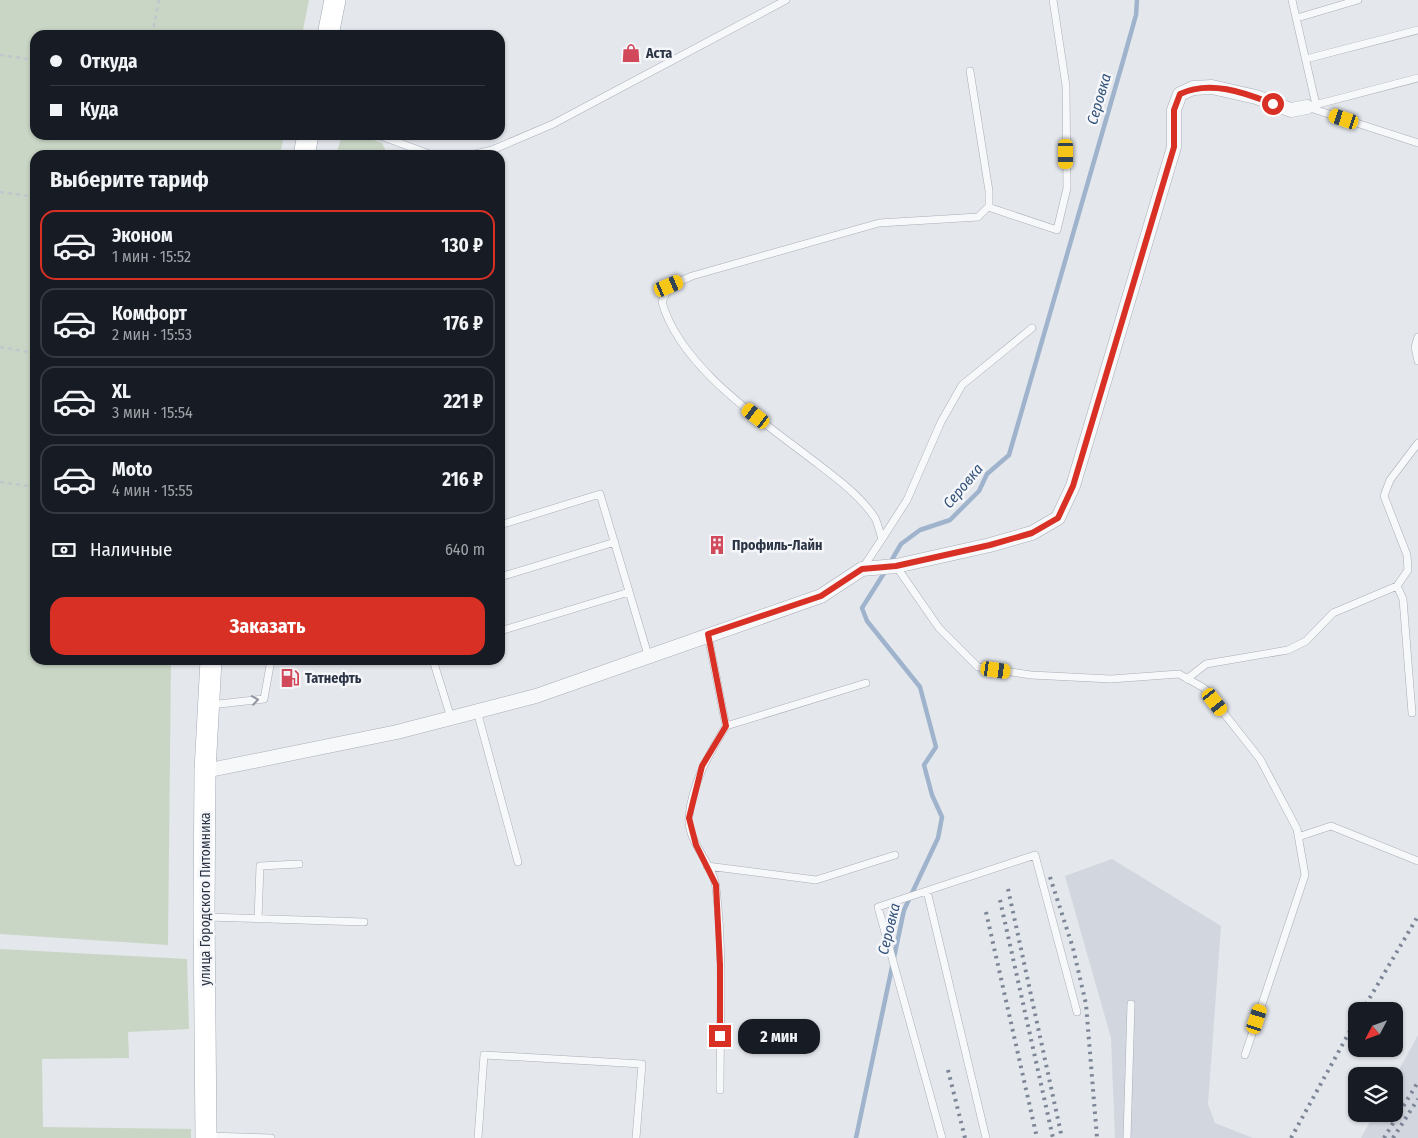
<!DOCTYPE html>
<html lang="ru">
<meta charset="utf-8">
<style>
body{margin:0;font-family:"Fira Sans Condensed",sans-serif;background:#20242c;color:#f1f3f6;height:100vh;display:flex;flex-direction:column;font-size:19px;white-space:nowrap}
*{box-sizing:border-box;margin:0}
p{font-size:16px;color:#9ea1a6}
.icon{flex:none;width:28px;height:28px;fill:none;stroke:currentColor;stroke-width:2;stroke-linecap:round;stroke-linejoin:round}
.map{position:relative;flex:1;overflow:hidden}
.side{position:absolute;left:30px;top:150px;width:475px;height:515px;display:flex;flex-direction:column;background:#171b24;border-radius:15px;box-shadow:0 1px 4px #0004}
.side>*{flex:none}
.banner{position:absolute;left:30px;top:30px;width:475px;height:110px;border-radius:15px;box-shadow:0 1px 4px #0004;display:grid;align-content:center;height:110px;padding:0 20px;background:#171b24}
.needle{width:32px;rotate:229deg}
.fabs{position:absolute;left:1348px;top:1002px;display:grid;gap:10px}
.fabs a{display:grid;place-items:center;width:55px;height:55px;border-radius:10px;background:#171b24;box-shadow:0 1px 4px #0004;font-size:25px}
.end{position:absolute;width:22px;height:22px;margin:-11px;border:6px solid #d93025;background:#fff;box-shadow:0 0 0 2px #fff}
.from{border-radius:50%}
.bubble{position:absolute;height:35px;border-radius:15px;background:#171b24;box-shadow:0 1px 4px #0004;font-size:16px;font-weight:700;line-height:35px;text-align:center}
.car{position:absolute;width:15px;height:30px;margin:-15px -8px;border-radius:6px;box-shadow:0 0 4px 1px #0007;background:linear-gradient(#f5c518 24%,#345 0 40%,#f5c518 0 76%,#345 0 86%,#f5c518 0)}
.banner b{display:flex;align-items:center;gap:18px;height:48px;font-size:19px}
.banner b+b{border-top:1px solid #363941}
.banner i{width:12px;height:12px;background:#f1f3f6}
ul{padding:0;list-style:none}
li{display:flex;align-items:center;gap:15px;height:70px;margin:0 10px 8px;padding:0 10px;border:2px solid #363941;border-radius:15px}
li div{flex:1}
li b{display:block;font-size:19px}
li em{font-style:normal;font-weight:700}
li.on{border-color:#d93025}
li>.icon{width:45px;height:45px;stroke-width:1.5}
h2{padding:0 20px;font-size:22px;line-height:60px}
.pay{display:flex;align-items:center;gap:12px;height:55px;padding:0 20px;font-size:19px}
.pay p{margin-inline-start:auto}
.cta{display:flex;gap:10px;margin-top:auto;padding:10px 20px}
.cta a{flex:1;height:58px;border-radius:15px;background:#d93025;color:#fff;font-size:20px;font-weight:700;line-height:58px;text-align:center}
.map>svg:first-child{display:block}
</style>
<div class="map">
<svg width="1418" height="1138" viewBox="0 0 1418 1138">
<rect width="100%" height="100%" fill="#e4e7ec"/>
<path fill="#d2d6de" d="M 1112,859 L 1221,926 L 1208,1104 L 1215,1123 L 1253,1138 L 1115,1138 L 1111,1038 L 1065,876 Z
M 1418,1035 L 1418,1138 L 1361,1138 L 1374,1114 L 1394,1114 L 1394,1079 Z"/>
<path fill="#c9d6c5" d="M 0,0 L 309,0 L 302,35 L 35,35 L 35,135 L 284,135 L 280,155 L 35,155 L 35,660 L 171,660 L 168,945 L 0,934 Z
M 342,135 L 360,135 L 382,143 L 388,155 L 336,155 Z
M 0,949 L 187,959 L 189,1029 L 128,1032 L 129,1058 L 42,1059 L 43,1127 L 191,1129 L 191,1138 L 0,1138 Z"/>
<g fill="none" stroke-linecap="round" stroke-linejoin="round">
<path stroke="#9fb4cc" stroke-width="4.5" d="M 890,563 L 901,544 L 920,530 L 950,520 L 979,491 L 987,474 L 1009,455 L 1123,61 L 1136,15 L 1137,0
M 856,1138 L 904,910 L 938,838 L 942,817 L 932,795 L 924,765 L 936,747 L 920,687 L 867,621 L 862,608 L 886,570"/>
<g stroke="#a9aeb7" stroke-width="8">
<path id="lane" d="M 1292,0 L 1316,105
M 1297,18 L 1358,0
M 1306,59 L 1418,30
M 1307,107 L 1418,143
M 1307,107 L 1418,78
M 378,135 L 432,155
M 471,155 L 492,150 L 553,124 L 786,0
M 988,207 L 1057,230 L 1067,188 L 1066,86 L 1053,0
M 1418,337 L 1415,347 L 1418,361
M 500,525 L 600,494 L 648,655
M 882,539 L 907,500 L 941,422 L 962,385 L 1032,328
M 896,566 L 939,628 L 978,667 L 1031,675 L 1111,679 L 1179,674 L 1204,688 L 1260,759 L 1297,829 L 1305,875 L 1245,1055
M 862,569 L 882,539 C 880,533 878,524 875,518 C 860,495 835,477 814,461 C 762,421 680,367 662,302 L 669,286 L 692,276 L 879,223 L 978,217 L 989,206 L 989,191 L 970,71
M 500,577 L 615,542
M 1397,586 L 1403,599 L 1412,713
M 500,631 L 629,592
M 708,635 L 726,726
M 433,660 L 451,718
M 1187,679 L 1206,664 L 1288,650 L 1306,641 L 1333,613 L 1397,586 L 1408,570 L 1407,555 L 1384,496 L 1390,480 L 1418,443
M 210,705 L 264,699 L 271,660
M 477,711 L 518,862
M 1298,837 L 1331,826 L 1418,861
M 707,866 L 816,880 L 895,855
M 927,891 L 986,1138
M 207,917 L 364,922
M 258,919 L 260,866 L 299,864
M 720,1090 C 720,1023 724,954 716,888 C 714,864 687,843 689,817 C 692,783 709,754 726,726 L 866,683
M 209,1136 L 271,1138
M 478,1138 L 484,1055 L 642,1064 L 636,1138
M 942,1138 L 878,907 L 1035,855 L 1077,1012
M 1127,1138 L 1131,1004"/>
</g>
<g stroke="#a9aeb7" stroke-width="15">
<path id="street" d="M 205,771 L 397,732 L 536,696 L 821,596 L 862,569 L 896,566 L 990,545 L 1032,533 L 1058,518 L 1073,486 L 1174,147 L 1174,110 L 1180,94 L 1193,88 L 1212,87 L 1256,97 L 1291,110 L 1307,107"/>
</g>
<g stroke="#a3abb8" stroke-width="22">
<path id="primary" d="M 328,35 L 335,0
M 304,155 L 308,135
M 206,1138 L 204,911 L 205,771 L 211,660"/>
</g>
<path stroke="#c2c5cb" stroke-width="2.5" stroke-dasharray="4 4" stroke-linecap="butt" d="M 152,35 L 159,0
M 0,55 L 35,60
M 0,192 L 35,197
M 0,347 L 35,353
M 0,482 L 35,487"/>
<use href="#lane" stroke="#f7f8fa" stroke-width="7"/>
<use href="#street" stroke="#f7f8fa" stroke-width="14"/>
<use href="#primary" stroke="#fff" stroke-width="21"/>
<path stroke="#7d8696" stroke-width="4" stroke-dasharray="2.5 5" stroke-linecap="butt" d="M 1050,877 L 1073,948 L 1086,1004 L 1097,1138
M 1008,889 L 1062,1138
M 1000,900 L 1053,1138
M 986,912 L 1037,1138
M 1362,1011 L 1418,916
M 948,1070 L 965,1138
M 1291,1138 L 1356,1020
M 1384,1138 L 1418,1082
M 1393,1138 L 1418,1099"/>
</g>
<defs><path id="oneway-chevron" d="M-2-3.5L2.5 0L-2 3.5" fill="none" stroke-width="1.6" stroke-linecap="round" stroke-linejoin="round" transform="scale(1.25)"/></defs>
<use stroke="#9196a0" href="#oneway-chevron" transform="translate(255 700) rotate(-9)"/>
<g fill="none" stroke-linecap="round" stroke-linejoin="round">
<path stroke="#d93025" stroke-width="6" d="M 720,1036 L 720,965 L 716,885 L 696,845 L 689,818 L 702,766 L 726,726 L 708,634 L 821,596 L 862,569 L 896,566 L 990,545 L 1032,533 L 1058,518 L 1073,486 L 1174,147 L 1174,110 L 1180,94 C 1209,80 1244,92 1273,104"/>
</g>
<defs>
<g id="shop-bare" transform="scale(1.5)"><path d="M-5-2.5h2.3a2.7 3.5 0 0 1 5.4 0H5L5.5 6h-11ZM-1.5-2.5h3a1.5 2.3 0 0 0-3 0Z" fill="#d1495b" stroke="#f4f6f9" stroke-width="2.5" paint-order="stroke"/></g>
<g id="building-bare" transform="scale(1.5)"><path d="M-4-6H4V6H1V3H-1V6H-4ZM-2.5-4.3h1.7v1.8h-1.7ZM.8-4.3h1.7v1.8H.8ZM-2.5-1h1.7V.8h-1.7ZM.8-1h1.7V.8H.8Z" fill="#d1495b" stroke="#f4f6f9" stroke-width="2.5" paint-order="stroke"/></g>
<g id="fuel-bare" transform="scale(1.5)"><path d="M-5.5-6h7V0h2V4h1.3V-2.5L3-4.5l.8-.8L6-3V5H2.5V1h-1V6h-7ZM-4.2-4.7v3.2H.2V-4.7Z" fill="#d1495b" stroke="#f4f6f9" stroke-width="2.5" paint-order="stroke"/></g>
</defs>
<g fill-rule="evenodd">
<use href="#shop-bare" x="631" y="53"/>
<use href="#building-bare" x="717" y="545"/>
<use href="#fuel-bare" x="290" y="678"/>
</g>
<g text-anchor="middle" dominant-baseline="central" stroke-width="5" stroke-linejoin="round" paint-order="stroke">
<g font-size="14" font-weight="bold" fill="#2b3445" stroke="#f4f6f9" text-anchor="start">
<text x="646" y="53">Аста</text>
<text x="732" y="545">Профиль-Лайн</text>
<text x="305" y="678">Татнефть</text>
</g>
<g font-size="14" fill="#2b3445" stroke="#f4f6f9">
<text transform="translate(205 899) rotate(-90)">улица Городского Питомника</text>
</g>
<g font-size="15" font-style="italic" fill="#34527a" stroke="#f4f6f9">
<text transform="translate(1099 99) rotate(-74)">Серовка</text>
<text transform="translate(963 486) rotate(-50)">Серовка</text>
<text transform="translate(889 929) rotate(-76)">Серовка</text>
</g>
</g>
</svg>
<div class="fabs">
<a><svg class="needle" viewBox="-14 -14 28 28"><path d="M0-13l5 13h-10z" fill="#e53935"/><path d="M0 13l5-13h-10z" fill="#9ea1a6"/></svg></a>
<a><svg class="icon" aria-label="layers" viewBox="0 0 24 24"><path d="M12 4l9 5-9 5-9-5zM3 14l9 5 9-5"/></svg></a>
</div>
<i class="end from" style="left:1273px;top:104px"></i>
<i class="end" style="left:720px;top:1036px"></i>
<div class="bubble" style="left:738px;top:1019px;width:82px">2 мин</div>
<i class="car" style="left:1344px;top:119px;rotate:288deg"></i>
<i class="car" style="left:1066px;top:154px;rotate:180deg"></i>
<i class="car" style="left:669px;top:286px;rotate:67deg"></i>
<i class="car" style="left:756px;top:416px;rotate:308deg"></i>
<i class="car" style="left:996px;top:670px;rotate:98deg"></i>
<i class="car" style="left:1215px;top:702px;rotate:142deg"></i>
<i class="car" style="left:1257px;top:1019px;rotate:18deg"></i>
<div class="banner">
<b><i class="from"></i>Откуда</b>
<b><i></i>Куда</b>
</div>
<section class="side">
<h2>Выберите тариф</h2>
<ul>
<li class="on"><svg class="icon" aria-label="car" viewBox="0 0 24 24"><path d="M5 17H2v-5l4-1 3-4h7l3 4 3 1v5h-3M9 17h6M6 11h13"/><circle cx="7" cy="17" r="2"/><circle cx="17" cy="17" r="2"/></svg><div><b>Эконом</b><p>1 мин · 15:52</p></div><em>130 ₽</em></li>
<li><svg class="icon" aria-label="car" viewBox="0 0 24 24"><path d="M5 17H2v-5l4-1 3-4h7l3 4 3 1v5h-3M9 17h6M6 11h13"/><circle cx="7" cy="17" r="2"/><circle cx="17" cy="17" r="2"/></svg><div><b>Комфорт</b><p>2 мин · 15:53</p></div><em>176 ₽</em></li>
<li><svg class="icon" aria-label="car" viewBox="0 0 24 24"><path d="M5 17H2v-5l4-1 3-4h7l3 4 3 1v5h-3M9 17h6M6 11h13"/><circle cx="7" cy="17" r="2"/><circle cx="17" cy="17" r="2"/></svg><div><b>XL</b><p>3 мин · 15:54</p></div><em>221 ₽</em></li>
<li><svg class="icon" aria-label="car" viewBox="0 0 24 24"><path d="M5 17H2v-5l4-1 3-4h7l3 4 3 1v5h-3M9 17h6M6 11h13"/><circle cx="7" cy="17" r="2"/><circle cx="17" cy="17" r="2"/></svg><div><b>Moto</b><p>4 мин · 15:55</p></div><em>216 ₽</em></li>
</ul>
<div class="pay"><svg class="icon" aria-label="cash" viewBox="0 0 24 24"><path d="M3 7h18v10H3z"/><circle cx="12" cy="12" r="2"/></svg>Наличные<p>640 m</p></div>
<div class="cta"><a>Заказать</a></div>
</section>
</div>
